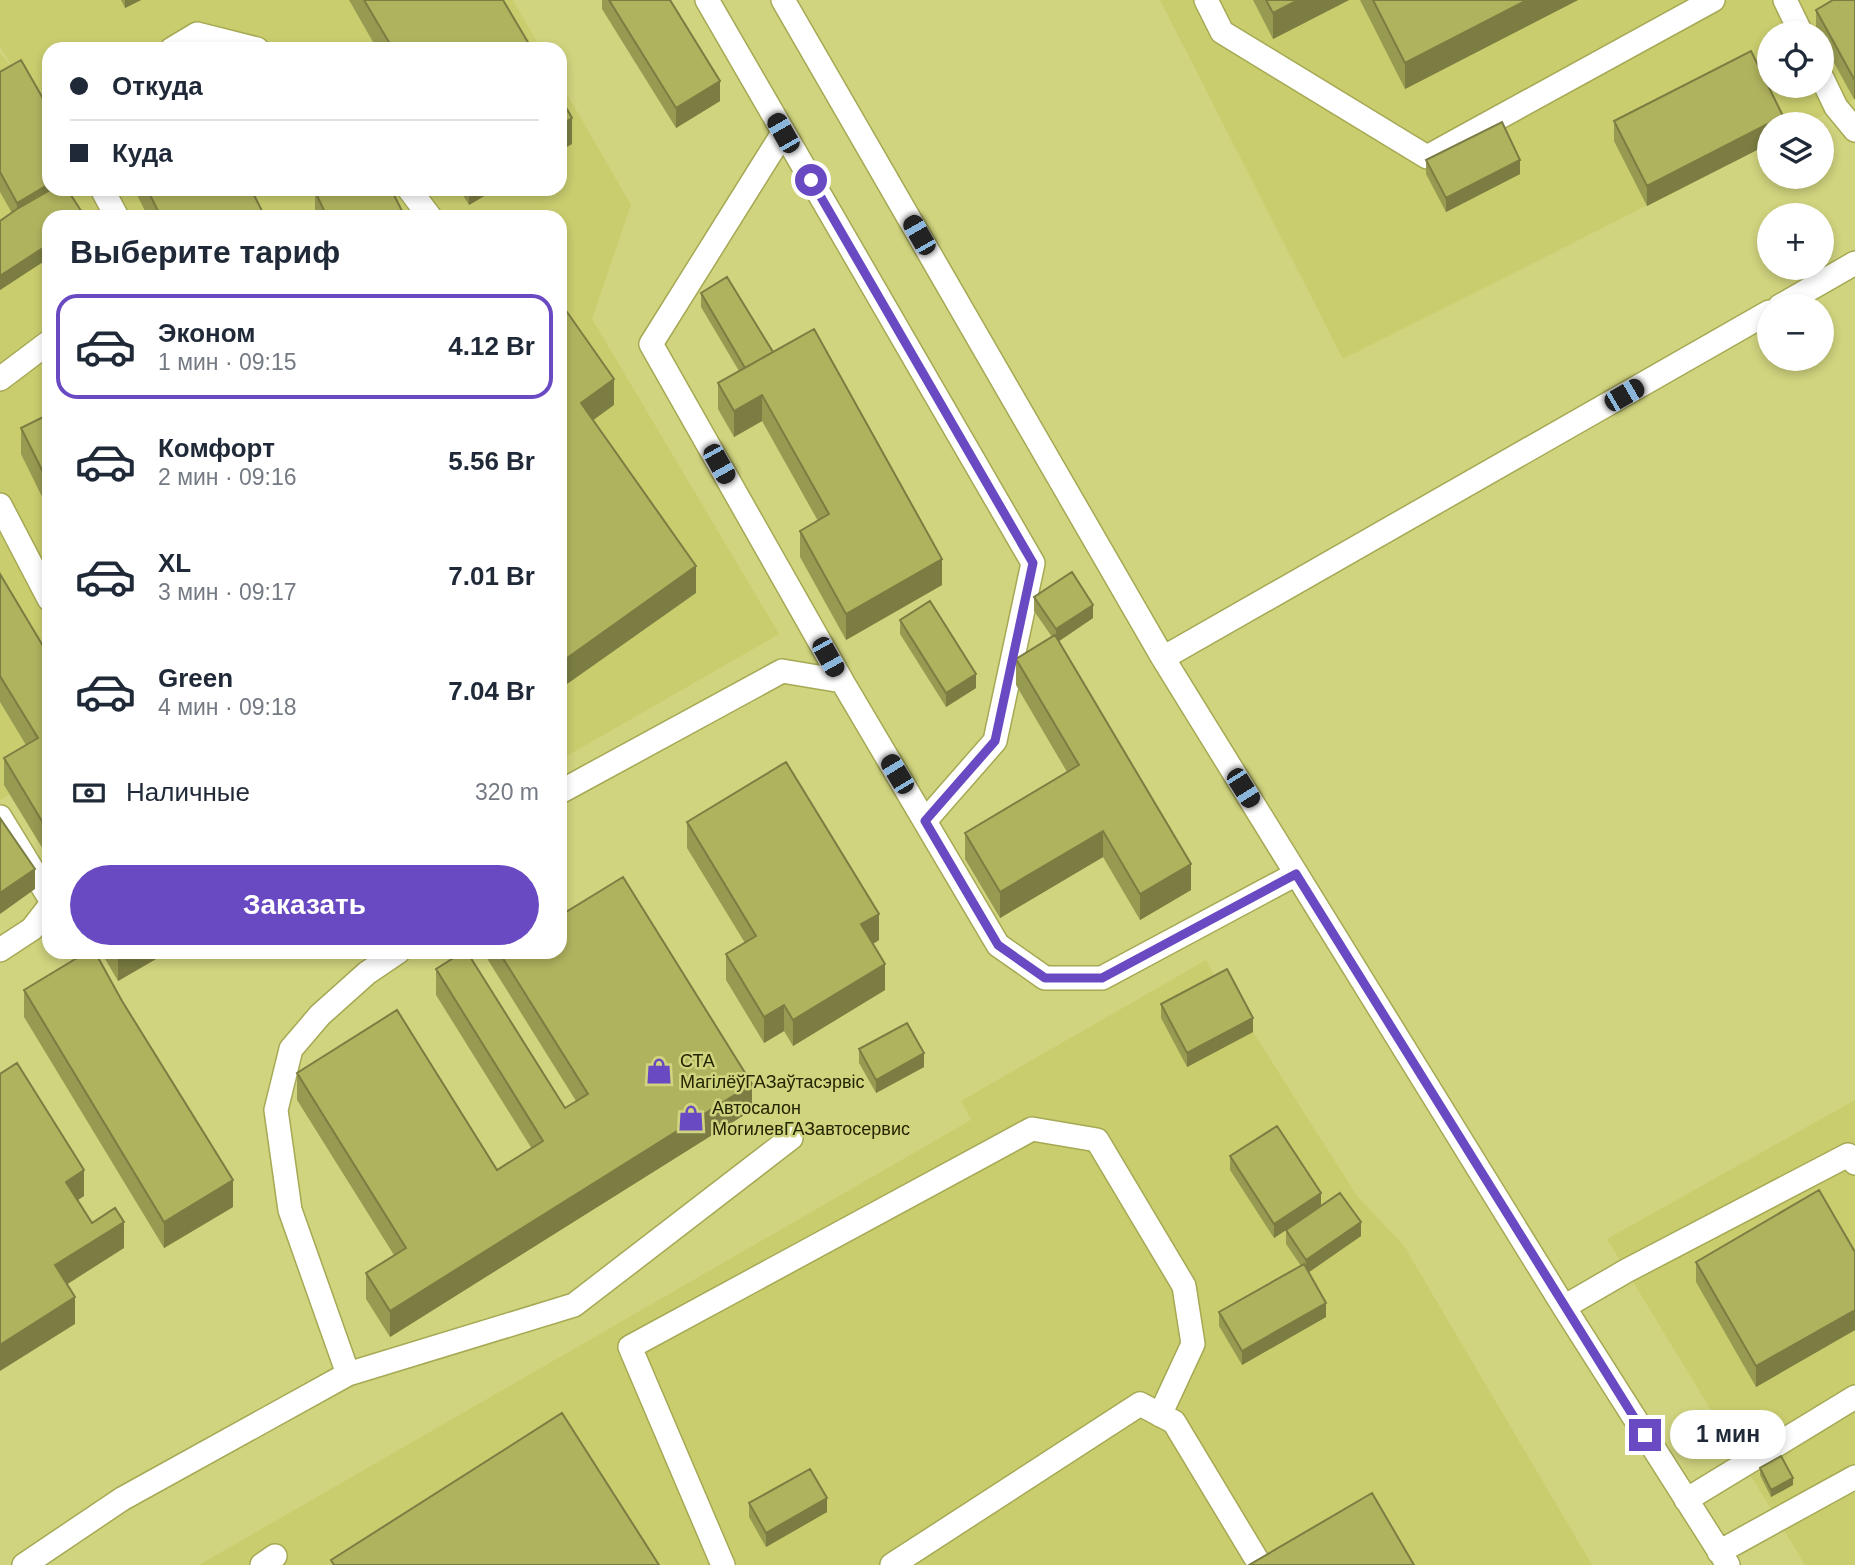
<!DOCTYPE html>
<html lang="ru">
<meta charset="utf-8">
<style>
body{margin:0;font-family:Helvetica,sans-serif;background:#f6f6f7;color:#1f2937;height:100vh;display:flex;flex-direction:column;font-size:26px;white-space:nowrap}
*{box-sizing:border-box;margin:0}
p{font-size:23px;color:#747a83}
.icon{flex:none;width:38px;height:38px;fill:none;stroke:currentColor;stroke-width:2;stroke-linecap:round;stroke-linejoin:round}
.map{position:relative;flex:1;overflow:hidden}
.side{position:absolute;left:42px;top:210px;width:525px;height:749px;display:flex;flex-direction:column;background:#fff;border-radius:21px;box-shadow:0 4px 10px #0003}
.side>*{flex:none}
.hud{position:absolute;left:42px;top:42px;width:525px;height:154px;border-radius:21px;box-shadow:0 4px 10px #0003;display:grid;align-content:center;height:154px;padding:0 28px;background:#fff}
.buttons{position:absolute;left:1757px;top:21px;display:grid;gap:14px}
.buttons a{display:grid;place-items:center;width:77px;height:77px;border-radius:50%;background:#fff;box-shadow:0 4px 10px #0003;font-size:35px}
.end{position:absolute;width:32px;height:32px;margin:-16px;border:9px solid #6a4ac3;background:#fff;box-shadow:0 0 0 4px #fff}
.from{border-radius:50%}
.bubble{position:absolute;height:49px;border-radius:24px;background:#fff;box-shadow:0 4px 10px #0003;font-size:23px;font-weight:700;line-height:49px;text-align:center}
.car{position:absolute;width:21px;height:42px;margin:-21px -10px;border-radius:9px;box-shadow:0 0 5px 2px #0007;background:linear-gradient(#222 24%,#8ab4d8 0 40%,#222 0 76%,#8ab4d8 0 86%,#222 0)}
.hud b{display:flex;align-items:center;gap:24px;height:66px;font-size:26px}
.hud b+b{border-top:2px solid #e0e1e3}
.hud i{width:18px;height:18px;background:#1f2937}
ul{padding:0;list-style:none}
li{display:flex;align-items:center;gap:21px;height:105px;margin:0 14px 10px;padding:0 14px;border:4px solid transparent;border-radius:21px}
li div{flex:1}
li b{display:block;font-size:26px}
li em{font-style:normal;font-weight:700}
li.selected{border-color:#6a4ac3}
li>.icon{width:63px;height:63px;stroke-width:1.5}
h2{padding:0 28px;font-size:32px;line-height:84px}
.pay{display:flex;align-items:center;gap:18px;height:77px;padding:0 28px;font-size:26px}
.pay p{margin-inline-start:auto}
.primary-button{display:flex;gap:14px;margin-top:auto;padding:14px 28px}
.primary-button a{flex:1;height:80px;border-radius:42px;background:#6a4ac3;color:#fff;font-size:28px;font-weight:700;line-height:80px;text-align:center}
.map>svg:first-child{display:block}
</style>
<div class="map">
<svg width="1855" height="1565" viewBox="0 0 1855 1565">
<rect width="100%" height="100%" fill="#d0d47e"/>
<path fill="#c9cd6e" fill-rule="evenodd" d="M 0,0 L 513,0 L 541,49 L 49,49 L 49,189 L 560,189 L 560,82 L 631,205 L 592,319 L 779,634 L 560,760 L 560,217 L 49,217 L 49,859 L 10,795 L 0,800 L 0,53 L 15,71 L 0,47 Z
M 1160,0 L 1855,0 L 1855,99 L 1805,124 L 1769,124 L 1769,144 L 1343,359 ZM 1769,33 L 1822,33 L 1822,86 L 1769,86 Z
M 1206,960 L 1220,986 L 1253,1032 L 1357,1196 L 1404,1246 L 1592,1565 L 199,1565 L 971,1120 L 961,1101 Z
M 1855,1100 L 1855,1565 L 1805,1565 L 1607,1239 Z"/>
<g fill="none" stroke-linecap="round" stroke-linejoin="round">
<g stroke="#a6a954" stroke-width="26">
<path id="service" d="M 707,0 L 1033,563 L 995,741 L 925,821
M 783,0 L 1163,658 L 1564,1307 L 1728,1565
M 1206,0 L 1222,32 L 1427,157 L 1713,0
M 1785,0 L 1801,33
M 172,49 L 197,34 L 257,49
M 1822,78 L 1836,107 L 1855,130
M 783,133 L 651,344 L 842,681
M 102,189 L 117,217
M 409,189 L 430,217
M 1780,306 L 1855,263
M 0,379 L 49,342
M 0,505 L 49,599
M 1163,658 L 1769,312
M 560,792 L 782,671 L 842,681 L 998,945 L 1045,978 L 1102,978 L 1296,874
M 0,817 L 49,897
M 0,950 L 32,929 L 49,907
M 1564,1307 L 1626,1271 L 1848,1155 L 1855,1163
M 348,1374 L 574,1305 L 791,1138
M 1686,1500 L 1855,1397
M 1719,1552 L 1855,1477
M 24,1565 L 122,1499 L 348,1374 L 290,1210 L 276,1110 L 291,1049 L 320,1015 L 367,973 L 398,952
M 262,1565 L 275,1556
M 723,1565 L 630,1347 L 1032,1129 L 1097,1140 L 1184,1286 L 1193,1344 L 1160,1415
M 892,1565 L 1140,1404 L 1174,1422 L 1260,1565"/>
</g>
<use href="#service" stroke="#fff" stroke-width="23"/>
</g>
<path fill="#979a51" d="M 121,0 L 141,0 L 125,8 Z
M 349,0 L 503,0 L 532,49 L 377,49 Z
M 602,0 L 670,0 L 720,101 L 676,128 L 602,9 Z
M 1253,0 L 1349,0 L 1273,39 Z
M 1360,0 L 1578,0 L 1405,89 Z
M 1855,0 L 1854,99 L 1822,41 L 1822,33 L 1818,33 L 1816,30 L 1816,10 Z
M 0,72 L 69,193 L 49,258 L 0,290 L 0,221 L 12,213 L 0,192 Z
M 1614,121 L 1783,124 L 1647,206 L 1614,141 Z
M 1426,160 L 1520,174 L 1446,212 L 1426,174 Z
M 134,189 L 251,189 L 265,217 L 148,217 Z
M 459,189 L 496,189 L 469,205 Z
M 315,191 L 405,217 L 315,217 Z
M 701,293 L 773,352 L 942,585 L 846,640 L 800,557 L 800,531 L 818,521 L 762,421 L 734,437 L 718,409 L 718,383 L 739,371 L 701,307 Z
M 49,414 L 49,511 L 21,454 L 21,428 Z
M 0,574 L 49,656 L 49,859 L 4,785 L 4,758 L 26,745 L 0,702 Z
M 1034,597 L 1093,618 L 1058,642 L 1191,890 L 1140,920 L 1103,857 L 1000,918 L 965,859 L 965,833 L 1067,772 L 1016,685 L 1016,659 L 1052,637 L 1034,611 Z
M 900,620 L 976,688 L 946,707 L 900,634 Z
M 687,822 L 879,940 L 873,944 L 885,990 L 793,1046 L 784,1031 L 764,1043 L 726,980 L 726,954 L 745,943 L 687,848 Z
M 101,952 L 168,952 L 118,981 Z
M 483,952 L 560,952 L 752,1110 L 390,1337 L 366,1299 L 366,1273 L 394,1255 L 297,1100 L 297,1073 L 497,1170 L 532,1149 L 436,995 L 436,969 L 565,1108 L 576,1101 Z
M 24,990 L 122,1001 L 233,1207 L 164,1248 L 24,1017 Z
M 1161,1004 L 1253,1032 L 1187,1067 L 1161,1018 Z
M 859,1049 L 924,1067 L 876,1093 L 859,1063 Z
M 1230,1156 L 1321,1206 L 1361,1236 L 1308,1273 L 1326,1317 L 1242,1365 L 1219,1326 L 1219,1312 L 1301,1266 L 1286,1244 L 1286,1230 L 1299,1221 L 1274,1238 L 1230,1170 Z
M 1855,1252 L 1855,1330 L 1756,1387 L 1696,1282 L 1696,1262 Z
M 1760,1468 L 1793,1485 L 1771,1497 L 1760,1475 Z
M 749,1503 L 827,1512 L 766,1547 L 749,1517 Z"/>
<path fill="#7b7d42" d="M 125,0 L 141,0 L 125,8 Z
M 1298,0 L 1349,0 L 1273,39 L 1273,13 Z
M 1527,0 L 1578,0 L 1405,89 L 1405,63 Z
M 1854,79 L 1855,79 L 1855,99 L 1854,99 Z
M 720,81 L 720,101 L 676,128 L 676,108 Z
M 1783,116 L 1783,124 L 1769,124 L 1769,144 L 1647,206 L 1647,186 Z
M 572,118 L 572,144 L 560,151 L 560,125 Z
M 1520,160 L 1520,174 L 1446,212 L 1446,198 Z
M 49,184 L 49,189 L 76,189 L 17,223 L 17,203 Z
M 469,189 L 496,189 L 469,205 Z
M 49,244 L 49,258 L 0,290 L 0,276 Z
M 614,379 L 614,405 L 581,429 L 581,403 Z
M 762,395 L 762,421 L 734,437 L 734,411 Z
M 942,559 L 942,585 L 846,640 L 846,614 Z
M 696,566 L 696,593 L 560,689 L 560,663 Z
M 1093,605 L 1093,618 L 1056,643 L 1056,629 Z
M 976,674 L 976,688 L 946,707 L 946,693 Z
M 1103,831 L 1103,857 L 1000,918 L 1000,892 Z
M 1191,864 L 1191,890 L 1140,920 L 1140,894 Z
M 35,869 L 35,889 L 0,914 L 0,893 Z
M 879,914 L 879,940 L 861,951 L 861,924 Z
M 123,952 L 168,952 L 118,981 L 118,955 Z
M 885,964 L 885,990 L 793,1046 L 793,1020 Z
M 784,1005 L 784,1031 L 764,1043 L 764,1017 Z
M 1253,1018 L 1253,1032 L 1187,1067 L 1187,1053 Z
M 924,1053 L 924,1067 L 876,1093 L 876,1080 Z
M 752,1084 L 752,1110 L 390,1337 L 390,1311 Z
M 84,1170 L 84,1196 L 66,1208 L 66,1182 Z
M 233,1180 L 233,1207 L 164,1248 L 164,1222 Z
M 1321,1193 L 1321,1207 L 1274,1238 L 1274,1224 Z
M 124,1222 L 124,1248 L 55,1292 L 55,1265 Z
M 1361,1222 L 1361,1236 L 1306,1274 L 1306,1260 Z
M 75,1297 L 75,1324 L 0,1371 L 0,1345 Z
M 1326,1303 L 1326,1317 L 1242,1365 L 1242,1351 Z
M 1855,1310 L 1855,1330 L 1756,1387 L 1756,1366 Z
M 1793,1478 L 1793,1485 L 1771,1497 L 1771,1490 Z
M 827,1498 L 827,1512 L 766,1547 L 766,1533 Z"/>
<path fill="#b0b35e" stroke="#7b7d42" stroke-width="2" d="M 364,0 L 503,0 L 532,49 L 393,49 Z
M 609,0 L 670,0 L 720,81 L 676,108 Z
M 1266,0 L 1298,0 L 1273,13 Z
M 1373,0 L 1527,0 L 1405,63 Z
M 1833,0 L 1855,0 L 1855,79 L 1854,79 L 1816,10 Z
M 1751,51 L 1783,116 L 1647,186 L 1614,121 Z
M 21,60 L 49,109 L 49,184 L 17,203 L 0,172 L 0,72 Z
M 560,97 L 572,118 L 560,125 Z
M 1502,122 L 1520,160 L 1446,198 L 1426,160 Z
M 52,189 L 67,189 L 85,217 L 49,217 L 49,244 L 0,276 L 0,221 L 17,209 Z
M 147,189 L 251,189 L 265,217 L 161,217 Z
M 318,189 L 391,189 L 405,217 L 327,217 L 315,191 Z
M 727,277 L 773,352 L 745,368 L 701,293 Z
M 560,302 L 614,379 L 581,403 L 696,566 L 560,663 Z
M 814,329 L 942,559 L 846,614 L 800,531 L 829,514 L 762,395 L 734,411 L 718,383 Z
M 49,414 L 49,484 L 21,428 Z
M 1072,572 L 1093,605 L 1056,629 L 1034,597 Z
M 0,574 L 49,656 L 49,833 L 4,758 L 38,738 L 0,676 Z
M 930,601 L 976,674 L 946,693 L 900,620 Z
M 1055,635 L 1191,864 L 1140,894 L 1103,831 L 1000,892 L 965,833 L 1079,765 L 1016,659 Z
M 786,762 L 879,914 L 861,924 L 885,964 L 793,1020 L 784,1005 L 764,1017 L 726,954 L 756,936 L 687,822 Z
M 0,818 L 35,869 L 0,893 Z
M 623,877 L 752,1084 L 390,1311 L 366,1273 L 406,1248 L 297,1073 L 397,1010 L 497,1170 L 543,1141 L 436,969 L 463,952 L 467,952 L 565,1108 L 588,1094 L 499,952 L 560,952 L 560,914 L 561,915 Z
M 87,952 L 95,952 L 122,1001 L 233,1180 L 164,1222 L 24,990 Z
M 1227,969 L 1253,1018 L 1187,1053 L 1161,1004 Z
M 907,1023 L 924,1053 L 876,1080 L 859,1049 Z
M 17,1063 L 84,1170 L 66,1182 L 92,1223 L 115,1208 L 124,1222 L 55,1265 L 75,1297 L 0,1345 L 0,1074 Z
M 1277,1126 L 1321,1193 L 1274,1224 L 1230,1156 Z
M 1819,1190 L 1855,1252 L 1855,1310 L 1756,1366 L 1696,1262 Z
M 1340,1193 L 1361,1222 L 1306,1260 L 1286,1230 Z
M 1304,1264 L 1326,1303 L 1242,1351 L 1219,1312 Z
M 562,1413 L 659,1565 L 334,1565 L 331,1560 Z
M 1781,1456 L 1793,1478 L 1771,1490 L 1760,1468 Z
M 810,1469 L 827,1498 L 766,1533 L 749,1503 Z
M 1372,1493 L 1414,1565 L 1249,1565 Z"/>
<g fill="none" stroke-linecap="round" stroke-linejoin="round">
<path stroke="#6a4ac3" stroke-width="9" d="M 811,180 L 1033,563 L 995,741 L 925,821 L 998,945 L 1045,978 L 1102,978 L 1296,874 L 1645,1435"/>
</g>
<defs>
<g id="shop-bare" transform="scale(2.1)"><path d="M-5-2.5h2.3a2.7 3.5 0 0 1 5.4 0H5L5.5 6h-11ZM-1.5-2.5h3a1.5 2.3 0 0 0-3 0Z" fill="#6a4ac3" stroke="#d0d47e" stroke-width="2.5" paint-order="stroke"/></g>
</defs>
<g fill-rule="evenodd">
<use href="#shop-bare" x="659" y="1071"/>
<use href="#shop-bare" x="691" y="1118"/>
</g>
<g text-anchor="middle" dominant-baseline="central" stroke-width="5" stroke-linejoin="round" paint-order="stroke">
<g font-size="18" fill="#242501" stroke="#d0d47e" text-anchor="start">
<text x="680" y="1061">СТА<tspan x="680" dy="21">МагілёўГАЗаўтасэрвіс</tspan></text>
<text x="712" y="1108">Автосалон<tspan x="712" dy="21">МогилевГАЗавтосервис</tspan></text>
</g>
</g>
</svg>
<div class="buttons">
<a><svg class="icon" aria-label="locate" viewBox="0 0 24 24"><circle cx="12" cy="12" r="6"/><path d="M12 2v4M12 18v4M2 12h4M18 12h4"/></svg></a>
<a><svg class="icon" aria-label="layers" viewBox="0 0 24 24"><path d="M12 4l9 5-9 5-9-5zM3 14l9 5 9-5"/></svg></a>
<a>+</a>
<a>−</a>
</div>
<i class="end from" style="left:811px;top:180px"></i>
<i class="end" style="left:1645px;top:1435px"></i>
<div class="bubble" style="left:1670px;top:1410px;width:116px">1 мин</div>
<i class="car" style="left:783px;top:133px;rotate:330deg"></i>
<i class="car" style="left:919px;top:235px;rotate:330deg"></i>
<i class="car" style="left:1624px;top:395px;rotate:60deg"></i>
<i class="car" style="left:719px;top:464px;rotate:151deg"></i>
<i class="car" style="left:828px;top:657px;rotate:151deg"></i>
<i class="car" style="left:897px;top:774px;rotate:329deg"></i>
<i class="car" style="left:1243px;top:788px;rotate:148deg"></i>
<div class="hud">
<b><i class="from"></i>Откуда</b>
<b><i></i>Куда</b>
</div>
<section class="side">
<h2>Выберите тариф</h2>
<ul>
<li class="selected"><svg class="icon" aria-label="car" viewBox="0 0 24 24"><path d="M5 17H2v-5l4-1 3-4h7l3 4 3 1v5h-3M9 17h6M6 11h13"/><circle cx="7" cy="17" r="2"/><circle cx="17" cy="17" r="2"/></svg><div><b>Эконом</b><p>1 мин · 09:15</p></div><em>4.12 Br</em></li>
<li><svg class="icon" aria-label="car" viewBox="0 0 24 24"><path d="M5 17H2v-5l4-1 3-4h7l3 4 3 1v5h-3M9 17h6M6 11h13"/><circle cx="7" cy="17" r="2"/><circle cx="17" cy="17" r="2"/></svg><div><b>Комфорт</b><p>2 мин · 09:16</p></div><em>5.56 Br</em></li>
<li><svg class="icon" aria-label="car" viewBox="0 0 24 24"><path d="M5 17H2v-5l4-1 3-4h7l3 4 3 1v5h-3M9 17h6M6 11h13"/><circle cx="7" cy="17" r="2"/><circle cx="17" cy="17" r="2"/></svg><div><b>XL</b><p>3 мин · 09:17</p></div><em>7.01 Br</em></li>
<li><svg class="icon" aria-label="car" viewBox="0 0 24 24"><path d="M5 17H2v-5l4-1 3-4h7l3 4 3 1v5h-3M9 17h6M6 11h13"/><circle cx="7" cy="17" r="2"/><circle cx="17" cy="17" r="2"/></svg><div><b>Green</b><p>4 мин · 09:18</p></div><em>7.04 Br</em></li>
</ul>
<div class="pay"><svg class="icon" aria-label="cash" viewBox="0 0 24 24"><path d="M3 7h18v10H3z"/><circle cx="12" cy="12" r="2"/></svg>Наличные<p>320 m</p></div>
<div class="primary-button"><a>Заказать</a></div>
</section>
</div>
